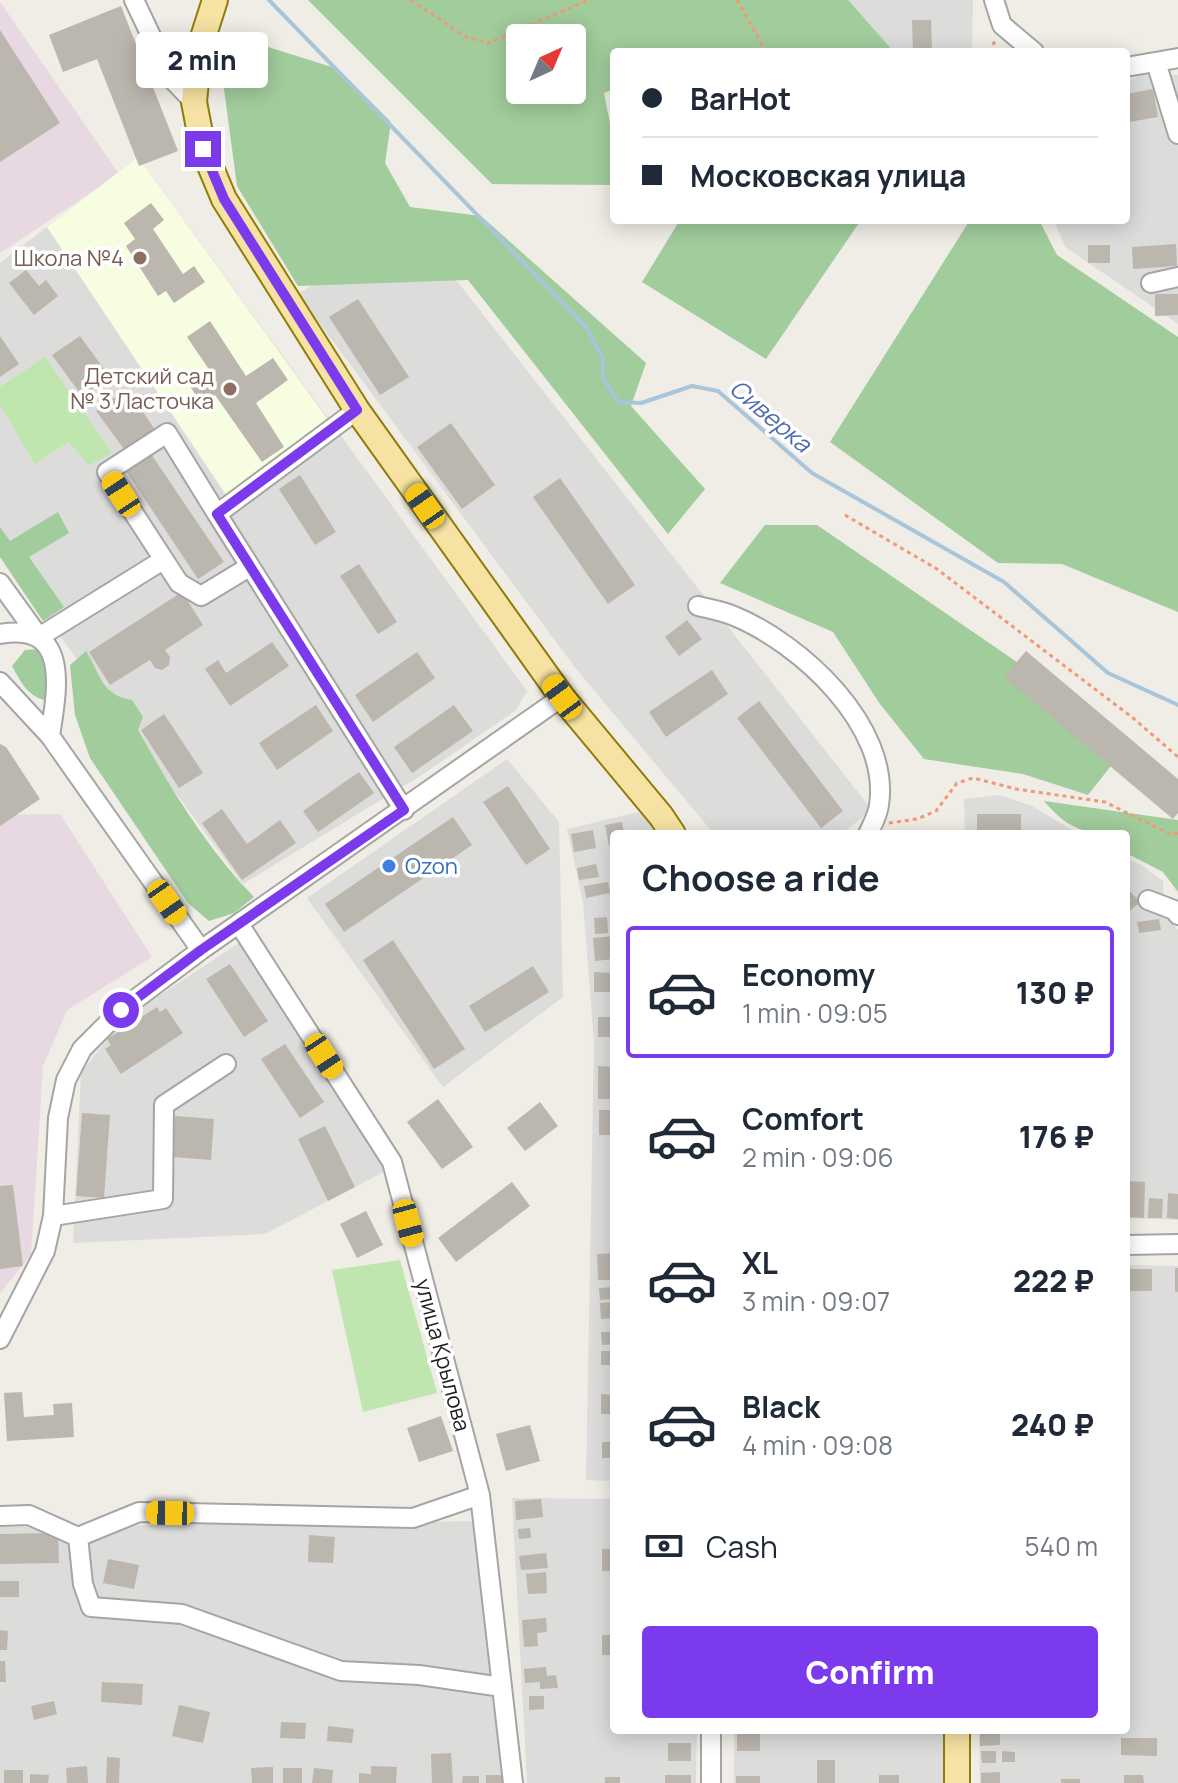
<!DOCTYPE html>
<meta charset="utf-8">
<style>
body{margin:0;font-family:Manrope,sans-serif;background:#f6f6f7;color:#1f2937;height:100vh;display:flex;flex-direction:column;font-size:30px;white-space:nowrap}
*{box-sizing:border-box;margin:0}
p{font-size:26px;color:#747a83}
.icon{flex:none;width:44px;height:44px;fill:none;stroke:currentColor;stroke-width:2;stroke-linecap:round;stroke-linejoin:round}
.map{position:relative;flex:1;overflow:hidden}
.panel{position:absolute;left:610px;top:830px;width:520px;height:904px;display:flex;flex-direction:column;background:#fff;border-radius:8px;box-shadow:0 4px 20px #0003}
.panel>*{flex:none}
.banner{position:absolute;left:610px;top:48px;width:520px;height:176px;border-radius:8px;box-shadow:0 4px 20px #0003;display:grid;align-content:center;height:176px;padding:0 32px;background:#fff}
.needle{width:52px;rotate:44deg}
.buttons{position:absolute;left:506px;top:24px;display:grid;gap:16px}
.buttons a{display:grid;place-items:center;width:80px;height:80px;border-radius:8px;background:#fff;box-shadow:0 4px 20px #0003;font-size:40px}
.end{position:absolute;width:36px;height:36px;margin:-18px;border:10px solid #7c3aed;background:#fff;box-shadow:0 0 0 4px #fff}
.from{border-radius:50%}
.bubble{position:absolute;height:56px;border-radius:8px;background:#fff;box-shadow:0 4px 20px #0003;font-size:26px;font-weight:800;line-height:56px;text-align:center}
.car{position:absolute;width:24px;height:48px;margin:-24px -12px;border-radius:10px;box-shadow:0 0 6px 2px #0007;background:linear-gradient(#f5c518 24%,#345 0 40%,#f5c518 0 76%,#345 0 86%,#f5c518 0)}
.banner b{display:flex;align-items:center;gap:28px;height:76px;font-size:30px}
.banner b+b{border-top:2px solid #e0e1e3}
.banner i{width:20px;height:20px;background:#1f2937}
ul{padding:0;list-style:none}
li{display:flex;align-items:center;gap:24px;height:132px;margin:0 16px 12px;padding:0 16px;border:4px solid transparent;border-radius:8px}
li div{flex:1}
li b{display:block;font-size:30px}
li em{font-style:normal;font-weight:800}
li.current{border-color:#7c3aed}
li>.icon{width:72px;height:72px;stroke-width:1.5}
h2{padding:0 32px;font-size:36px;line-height:96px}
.pay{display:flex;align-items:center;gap:20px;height:88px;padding:0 32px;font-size:30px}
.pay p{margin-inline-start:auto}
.primary-button{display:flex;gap:16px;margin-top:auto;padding:16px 32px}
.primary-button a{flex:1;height:92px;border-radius:8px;background:#7c3aed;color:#fff;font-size:32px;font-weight:800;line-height:92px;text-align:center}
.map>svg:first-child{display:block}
</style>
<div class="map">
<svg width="1178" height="1783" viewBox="0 0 1178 1783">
<rect width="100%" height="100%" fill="#efede5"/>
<path fill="#dcdcdb" d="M 827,0 L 973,0 L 972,52 L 836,52 Z
M 1141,75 L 1178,75 L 1178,324 L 1065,247 L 1054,220 L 1126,220 L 1126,82 Z
M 138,157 L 527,691 L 516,710 L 425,773 L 243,884 L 0,555 L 0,263 Z
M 412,224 L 872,810 L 841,834 L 714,834 L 573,665 L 298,294 Z
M 507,759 L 559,822 L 563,997 L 443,1087 L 307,898 Z
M 1000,795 L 1032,806 L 1079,834 L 965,834 L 964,799 Z
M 647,810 L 660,834 L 614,834 L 614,1481 L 586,1480 L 594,1043 L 583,902 L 567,829 Z
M 1126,859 L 1140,864 L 1163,881 L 1165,913 L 1178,930 L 1178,1220 L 1126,1218 Z
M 239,943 L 393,1167 L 265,1234 L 73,1243 L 81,1072 L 124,1019 Z
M 1126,1265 L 1178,1266 L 1178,1783 L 980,1783 L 979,1730 L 1126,1730 Z
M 512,1498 L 614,1499 L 614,1730 L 697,1730 L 696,1783 L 527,1783 Z
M 483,1521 L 507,1783 L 0,1783 L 0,1527 Z
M 734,1730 L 946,1730 L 948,1783 L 734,1783 Z"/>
<path fill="#e7d8e1" d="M 0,2 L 119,174 L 0,253 Z
M 60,814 L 152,957 L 67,1010 L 43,1066 L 31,1255 L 0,1293 L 0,815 Z"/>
<path fill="#f7fde0" d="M 138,157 L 329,421 L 228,498 L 47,227 Z"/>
<path fill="#bfe6ae" d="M 45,357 L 112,453 L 89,465 L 68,442 L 35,464 L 0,405 L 0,387 Z
M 400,1260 L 437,1393 L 363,1412 L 332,1270 Z"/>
<path fill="#a1cc9c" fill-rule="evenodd" d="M 308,0 L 848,0 L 894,52 L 614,52 L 614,89 L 604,93 L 614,145 L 614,185 L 492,184 ZM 520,38 L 572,38 L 572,90 L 520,90 Z
M 230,35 L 338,69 L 391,122 L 385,163 L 410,207 L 481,216 L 646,363 L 631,406 L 705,489 L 668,534 L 468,280 L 298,286 L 237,186 L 224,89 Z
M 680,220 L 861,220 L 766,359 L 642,282 Z
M 970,220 L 1039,220 L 1057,255 L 1178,337 L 1178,612 L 1062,564 L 998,563 L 830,442 Z
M 58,512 L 69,533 L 29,557 L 64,607 L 43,621 L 0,557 L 0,527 L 10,541 Z
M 765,525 L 817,525 L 1071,699 L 1114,762 L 1088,795 L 1023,774 L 924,759 L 880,704 L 833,632 L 720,583 Z
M 38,649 L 45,666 L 49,701 C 28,698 21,682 12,666 L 25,650 Z
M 86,651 C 101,675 101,695 132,700 L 143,717 L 138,730 C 171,789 207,849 254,897 L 234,913 L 209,921 L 188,903 L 90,758 L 75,715 L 70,665 Z
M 1044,801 L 1178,820 L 1178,892 L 1163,872 L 1126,853 L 1126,834 C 1087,834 1070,832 1044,801 Z"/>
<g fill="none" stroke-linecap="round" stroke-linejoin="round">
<path stroke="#a8c5da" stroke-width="4" d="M 269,0 L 586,327 L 603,358 L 603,378 L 618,402 L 641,403 L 692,386 L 718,391 L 812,473 L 1004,582 L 1108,673 L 1178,705"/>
</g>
<path fill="#bbb6ae" d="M 121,6 L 178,151 L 139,166 L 97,59 L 63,72 L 49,35 Z
M 912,20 L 931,20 L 932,52 L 913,52 Z
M 0,30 L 60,123 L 0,162 Z
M 1153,89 L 1158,117 L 1129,122 L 1126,94 Z
M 151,203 L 164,220 L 153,229 L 183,274 L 194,266 L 205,282 L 174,303 L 166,291 L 158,296 L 126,246 L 135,239 L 124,223 Z
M 1176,244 L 1177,266 L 1133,269 L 1132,247 Z
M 1088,245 L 1110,245 L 1110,263 L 1088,263 Z
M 26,270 L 39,286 L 46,280 L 58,296 L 34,315 L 9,283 Z
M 1155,294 L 1178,294 L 1178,315 L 1155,316 Z
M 358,299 L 409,377 L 380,395 L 329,317 Z
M 210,321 L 246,376 L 273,358 L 288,380 L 256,403 L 284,447 L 262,462 L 215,395 L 201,404 L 190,386 L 210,371 L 187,337 Z
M 0,336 L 19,364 L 0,377 Z
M 80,336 L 109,376 L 82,396 L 52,355 Z
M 127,389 L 156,431 L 126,452 L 96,411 Z
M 451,423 L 495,485 L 462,509 L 417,447 Z
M 151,454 L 224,562 L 198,579 L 126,471 Z
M 300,475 L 336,532 L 315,545 L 279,489 Z
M 560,478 L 635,585 L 608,604 L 533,497 Z
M 359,564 L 397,622 L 378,634 L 340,576 Z
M 182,592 L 203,625 L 165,650 L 170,657 L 169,665 L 162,670 L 155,668 L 150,660 L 110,685 L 89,652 Z
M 687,620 L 702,639 L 679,656 L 665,637 Z
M 272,642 L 289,666 L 230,706 L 205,669 L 218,660 L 226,673 Z
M 1026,651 L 1178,779 L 1178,813 L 1173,819 L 1004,677 Z
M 417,652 L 435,678 L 373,722 L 355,695 Z
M 712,670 L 728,694 L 666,737 L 649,712 Z
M 759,701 L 843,811 L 821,828 L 737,718 Z
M 316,705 L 333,731 L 277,770 L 259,743 Z
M 454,705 L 473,731 L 412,773 L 394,747 Z
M 164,714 L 203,773 L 179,788 L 141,730 Z
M 0,744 L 6,747 L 40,799 L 0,826 Z
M 359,772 L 374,793 L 318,832 L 303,811 Z
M 508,786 L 550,849 L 526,865 L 483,802 Z
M 222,809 L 247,844 L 280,820 L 296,843 L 242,880 L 202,823 Z
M 977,814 L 1021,814 L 1021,834 L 977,834 Z
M 453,817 L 472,845 L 344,932 L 325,904 Z
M 622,822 L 624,834 L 614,834 L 614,845 L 609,846 L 605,825 Z
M 593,830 L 596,848 L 574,852 L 571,834 Z
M 596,864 L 599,877 L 579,880 L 577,868 Z
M 608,882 L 610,893 L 586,898 L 584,886 Z
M 1126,887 L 1140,902 L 1126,914 Z
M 607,917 L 608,933 L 595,934 L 594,918 Z
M 1159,919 L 1161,930 L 1139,933 L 1137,922 Z
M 614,936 L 614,959 L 595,961 L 593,938 Z
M 393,940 L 465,1049 L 434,1069 L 363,960 Z
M 230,964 L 268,1021 L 244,1037 L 206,979 Z
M 533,966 L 549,992 L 485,1032 L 469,1006 Z
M 594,972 L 614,973 L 614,992 L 594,992 Z
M 157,1007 L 160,1012 L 166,1008 L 183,1033 L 121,1074 L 105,1049 L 111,1045 L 107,1039 Z
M 598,1017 L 614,1017 L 614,1037 L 598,1037 Z
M 285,1044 L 324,1102 L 300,1118 L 261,1059 Z
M 598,1066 L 614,1067 L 614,1099 L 598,1099 Z
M 438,1099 L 473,1147 L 442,1169 L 407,1122 Z
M 540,1102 L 558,1126 L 525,1151 L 507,1128 Z
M 599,1110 L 614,1110 L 614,1135 L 599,1135 Z
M 82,1113 L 110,1115 L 104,1198 L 76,1196 Z
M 175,1116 L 214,1119 L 211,1160 L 172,1157 Z
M 325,1126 L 355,1187 L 328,1201 L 298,1139 Z
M 1126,1181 L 1145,1182 L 1144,1218 L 1126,1217 Z
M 512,1182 L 530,1206 L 456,1262 L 438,1238 Z
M 13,1185 L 23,1266 L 0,1269 L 0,1186 Z
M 1168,1193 L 1178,1194 L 1178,1219 L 1167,1218 Z
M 1149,1198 L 1163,1199 L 1162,1218 L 1148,1218 Z
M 366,1211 L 383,1245 L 357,1258 L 340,1224 Z
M 614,1253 L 614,1280 L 598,1280 L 597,1254 Z
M 1175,1268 L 1178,1268 L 1178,1292 L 1175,1292 Z
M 1126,1269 L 1152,1269 L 1152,1291 L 1126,1291 Z
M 614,1287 L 614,1299 L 600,1300 L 599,1288 Z
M 614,1302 L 614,1318 L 601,1319 L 600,1303 Z
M 601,1332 L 614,1332 L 614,1344 L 602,1345 Z
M 601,1351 L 614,1351 L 614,1370 L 611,1370 L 611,1365 L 601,1365 Z
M 22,1392 L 24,1417 L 54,1415 L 53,1404 L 72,1403 L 74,1437 L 7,1441 L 4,1393 Z
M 601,1394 L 614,1395 L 614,1414 L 601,1414 Z
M 441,1416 L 453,1451 L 419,1462 L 407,1428 Z
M 530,1425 L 540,1461 L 506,1471 L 496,1434 Z
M 602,1442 L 614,1442 L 614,1458 L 602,1458 Z
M 541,1499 L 543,1517 L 516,1520 L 515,1501 Z
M 530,1528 L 531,1538 L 519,1539 L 518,1529 Z
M 58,1533 L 59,1563 L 0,1564 L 0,1534 Z
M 309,1535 L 335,1537 L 333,1563 L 308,1562 Z
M 602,1549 L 614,1549 L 614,1571 L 602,1571 Z
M 546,1553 L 548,1568 L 521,1570 L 519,1556 Z
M 108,1559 L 139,1565 L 134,1589 L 103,1583 Z
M 546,1572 L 547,1593 L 528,1594 L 526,1574 Z
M 0,1581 L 19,1581 L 19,1597 L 0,1597 Z
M 546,1618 L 547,1632 L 537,1633 L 538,1646 L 524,1647 L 522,1620 Z
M 0,1630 L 8,1631 L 7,1650 L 0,1650 Z
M 602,1635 L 614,1635 L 614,1655 L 602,1655 Z
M 0,1661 L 5,1661 L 6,1682 L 0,1682 Z
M 546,1667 L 547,1676 L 556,1675 L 558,1688 L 540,1689 L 540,1682 L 525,1683 L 524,1669 Z
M 102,1682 L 143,1684 L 142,1705 L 101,1702 Z
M 529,1696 L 544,1696 L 544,1709 L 529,1710 Z
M 54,1701 L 57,1714 L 34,1720 L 31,1706 Z
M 179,1705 L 210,1712 L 203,1743 L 172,1736 Z
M 281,1722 L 306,1723 L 305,1739 L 280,1738 Z
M 328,1726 L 354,1729 L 352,1743 L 327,1741 Z
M 980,1730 L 1000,1730 L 1000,1745 L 980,1746 Z
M 760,1731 L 760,1751 L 737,1751 L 737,1732 Z
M 1121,1738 L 1157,1738 L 1157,1756 L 1121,1755 Z
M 668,1743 L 691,1743 L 691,1761 L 668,1761 Z
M 981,1751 L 996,1751 L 996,1763 L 982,1763 Z
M 1002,1751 L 1015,1752 L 1015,1762 L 1002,1762 Z
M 451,1753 L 453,1783 L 432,1783 L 431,1754 Z
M 107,1757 L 120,1758 L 119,1783 L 106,1783 Z
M 817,1760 L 835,1760 L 835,1783 L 817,1783 Z
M 87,1766 L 88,1783 L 67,1783 L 66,1768 Z
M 371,1766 L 397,1767 L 396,1783 L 359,1783 L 359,1773 L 371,1774 Z
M 273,1767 L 273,1783 L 252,1783 L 251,1768 Z
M 283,1768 L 302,1768 L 302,1783 L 283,1783 Z
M 314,1768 L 333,1770 L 332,1783 L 312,1783 Z
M 4,1770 L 23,1770 L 23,1783 L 4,1783 Z
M 1000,1772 L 1000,1783 L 981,1783 L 981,1773 Z
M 30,1774 L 49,1775 L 48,1783 L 30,1783 Z
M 486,1775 L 505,1775 L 505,1783 L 486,1783 Z
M 665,1775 L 691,1775 L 691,1783 L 665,1783 Z
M 879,1775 L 899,1775 L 899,1783 L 879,1783 Z
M 1124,1775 L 1143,1775 L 1144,1783 L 1124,1783 Z
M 463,1776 L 479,1776 L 479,1783 L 462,1783 Z
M 736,1776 L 760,1776 L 760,1783 L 736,1783 Z
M 605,1777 L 620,1777 L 620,1783 L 605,1783 Z
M 1061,1779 L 1080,1779 L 1080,1783 L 1061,1783 Z"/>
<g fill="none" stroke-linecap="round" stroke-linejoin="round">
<g stroke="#a5a5a5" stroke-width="22">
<path id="minor" d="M 134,0 L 171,78 L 194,102
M 994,0 L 1002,25 L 1034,52
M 1156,62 L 1178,134
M 1126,67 L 1178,58
M 1151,283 L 1178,277
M 357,410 L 217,514 L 404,810
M 217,514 L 167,433 L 107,472 L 179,583 L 201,596 L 249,567
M 0,583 L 39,637 L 163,560
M 698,606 C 710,609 723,611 734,616 C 800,643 891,726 879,805 C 878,815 872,825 868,834
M 0,634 C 71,621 57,691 50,736
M 0,682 L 50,736 L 201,950
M 1148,900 L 1174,910 L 1178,915
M 239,924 L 392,1162 L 480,1495 L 513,1783
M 53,1216 L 163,1199 L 164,1105 L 226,1064
M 1126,1245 L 1178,1244
M 0,1339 L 45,1251 L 53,1216 L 58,1118 L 66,1080 L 82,1049 L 121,1010 L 201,950 L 562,697
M 480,1495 L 413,1518 L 139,1512 L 78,1537 L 83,1584 L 91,1607 L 182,1614 L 341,1671 L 419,1675 L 502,1687
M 0,1516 L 29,1515 L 78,1537
M 711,1783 L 711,1730"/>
</g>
<g stroke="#907d09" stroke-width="28">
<path id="major" d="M 215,0 L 199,50 L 194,102 L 203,149 L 224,199 L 357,410 L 562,697 L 661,816 L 673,834
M 957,1730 L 957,1783"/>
</g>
<path stroke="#f19974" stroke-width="3" stroke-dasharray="4 4" stroke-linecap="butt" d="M 411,0 L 466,37 L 488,43 L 589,0
M 737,0 L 766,52
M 989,52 L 995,41
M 845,515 L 937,569 L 1133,718 L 1178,757
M 889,823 L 917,819 L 936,811 L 957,783 L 973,778 L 1016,789 L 1105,802 L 1172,835 L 1178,833"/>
<use href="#minor" stroke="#fff" stroke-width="18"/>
<use href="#major" stroke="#f6e2a3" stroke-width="24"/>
</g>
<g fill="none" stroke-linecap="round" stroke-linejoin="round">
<path stroke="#7c3aed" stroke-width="10" d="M 121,1010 L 201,950 L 404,810 L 217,514 L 357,410 L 224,199 L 203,149"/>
</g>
<g fill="#8d6e63" stroke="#fff" stroke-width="3">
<circle cx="140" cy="258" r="8"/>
<circle cx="230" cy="389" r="8"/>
</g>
<circle fill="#3f7fe0" stroke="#fff" stroke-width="3" cx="389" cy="866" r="8"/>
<g text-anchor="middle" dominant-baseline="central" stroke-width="7" stroke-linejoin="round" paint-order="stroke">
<g font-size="22" fill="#785e54" stroke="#fff" text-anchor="end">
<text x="124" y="258">Школа №4</text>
<text x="214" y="376">Детский сад<tspan x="214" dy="25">№ 3 Ласточка</tspan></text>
</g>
<g font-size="22" fill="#366cbe" stroke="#fff" text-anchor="start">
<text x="405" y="866">Ozon</text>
</g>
<g font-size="22" fill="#1e1e1e" stroke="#fff">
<text transform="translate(443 1355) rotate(75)">улица Крылова</text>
</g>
<g font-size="24" font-style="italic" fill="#506ca8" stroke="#fff">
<text transform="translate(771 415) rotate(40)">Сиверка</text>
</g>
</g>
</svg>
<div class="buttons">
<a><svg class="needle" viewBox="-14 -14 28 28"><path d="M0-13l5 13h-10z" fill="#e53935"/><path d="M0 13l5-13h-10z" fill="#747a83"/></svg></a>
</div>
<i class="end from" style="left:121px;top:1010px"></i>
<i class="end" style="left:203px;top:149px"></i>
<div class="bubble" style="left:136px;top:32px;width:132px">2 min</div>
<i class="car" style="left:121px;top:494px;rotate:327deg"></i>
<i class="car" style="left:425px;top:506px;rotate:325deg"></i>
<i class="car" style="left:562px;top:697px;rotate:324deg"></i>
<i class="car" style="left:167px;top:902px;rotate:145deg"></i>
<i class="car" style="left:324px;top:1056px;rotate:147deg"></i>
<i class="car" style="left:408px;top:1223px;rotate:165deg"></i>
<i class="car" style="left:170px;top:1513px;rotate:271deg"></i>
<div class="banner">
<b><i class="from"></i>BarHot</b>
<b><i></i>Московская улица</b>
</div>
<section class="panel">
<h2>Choose a ride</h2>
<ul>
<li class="current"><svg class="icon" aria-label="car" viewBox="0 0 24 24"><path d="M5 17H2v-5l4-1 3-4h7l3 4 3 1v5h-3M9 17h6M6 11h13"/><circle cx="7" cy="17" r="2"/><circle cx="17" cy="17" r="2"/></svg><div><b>Economy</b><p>1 min · 09:05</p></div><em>130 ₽</em></li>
<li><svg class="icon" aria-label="car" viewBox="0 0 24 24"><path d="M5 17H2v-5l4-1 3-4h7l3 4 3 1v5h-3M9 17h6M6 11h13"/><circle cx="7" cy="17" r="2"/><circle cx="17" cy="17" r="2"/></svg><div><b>Comfort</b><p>2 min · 09:06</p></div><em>176 ₽</em></li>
<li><svg class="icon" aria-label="car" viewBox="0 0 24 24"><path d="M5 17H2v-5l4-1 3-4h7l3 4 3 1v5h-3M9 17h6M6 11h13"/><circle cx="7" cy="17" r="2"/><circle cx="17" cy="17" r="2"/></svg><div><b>XL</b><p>3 min · 09:07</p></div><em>222 ₽</em></li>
<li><svg class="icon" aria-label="car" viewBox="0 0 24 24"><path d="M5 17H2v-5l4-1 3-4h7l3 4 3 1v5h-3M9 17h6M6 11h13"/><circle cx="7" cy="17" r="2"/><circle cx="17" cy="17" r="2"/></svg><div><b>Black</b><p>4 min · 09:08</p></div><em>240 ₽</em></li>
</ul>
<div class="pay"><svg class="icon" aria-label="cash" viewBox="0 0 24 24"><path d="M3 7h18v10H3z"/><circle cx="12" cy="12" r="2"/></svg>Cash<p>540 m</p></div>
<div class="primary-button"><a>Confirm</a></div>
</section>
</div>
